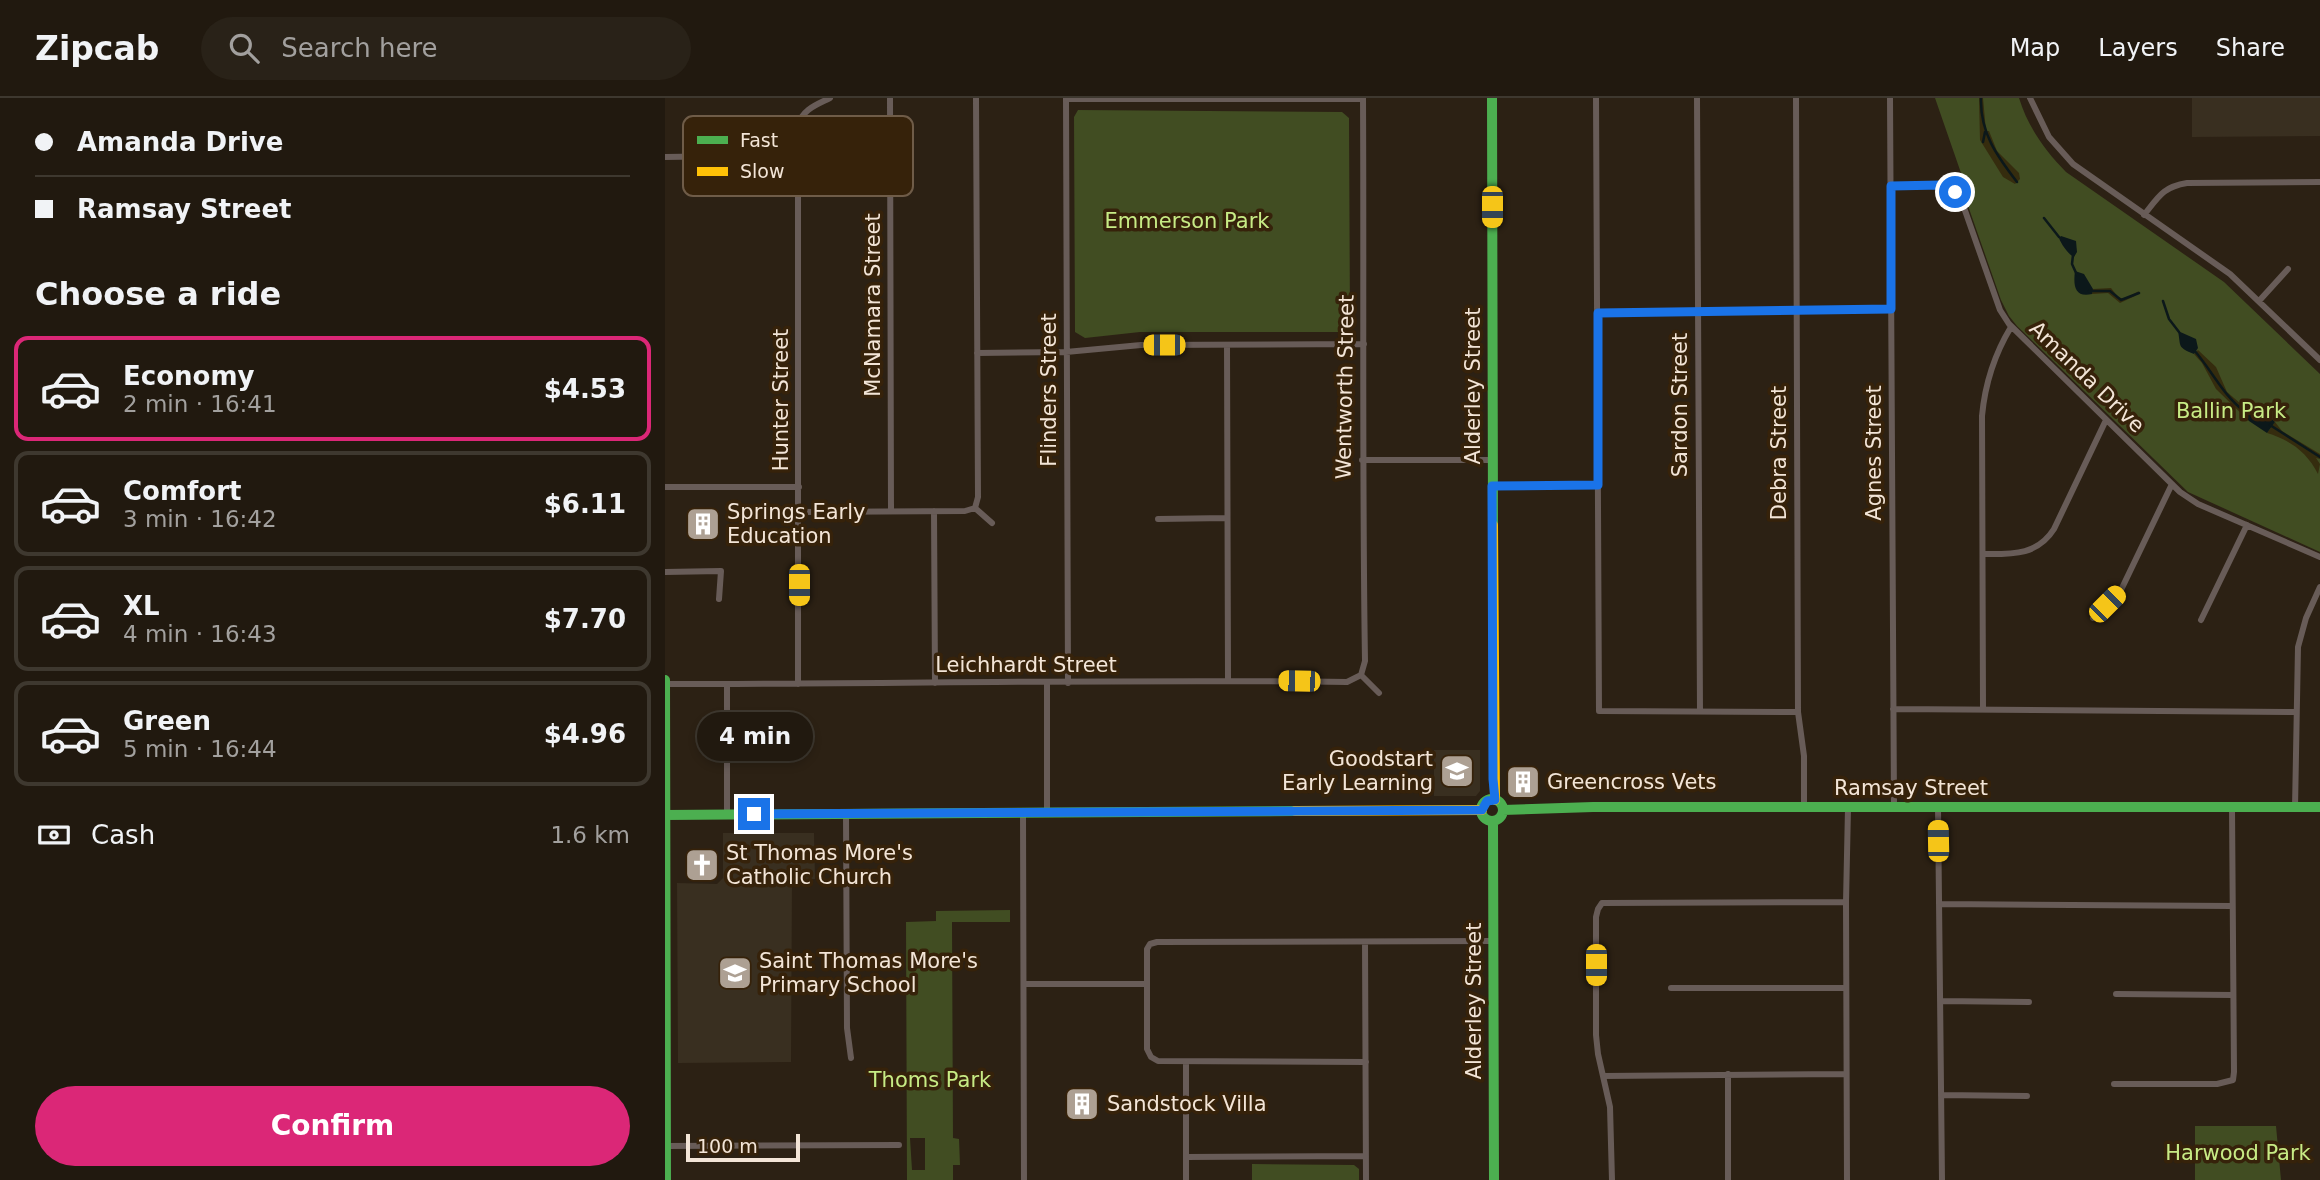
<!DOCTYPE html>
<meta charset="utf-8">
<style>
body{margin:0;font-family:"DejaVu Sans",sans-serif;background:#292218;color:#f1f3f6;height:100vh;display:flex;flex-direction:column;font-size:26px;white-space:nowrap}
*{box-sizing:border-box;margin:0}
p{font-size:23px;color:#a2a09e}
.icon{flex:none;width:38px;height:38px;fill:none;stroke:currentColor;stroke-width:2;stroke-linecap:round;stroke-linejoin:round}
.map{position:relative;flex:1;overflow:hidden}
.sheet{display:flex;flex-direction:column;background:#21190f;width:665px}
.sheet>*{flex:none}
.guide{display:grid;align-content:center;height:154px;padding:0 35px;background:#21190f}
.scale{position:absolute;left:21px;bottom:18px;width:114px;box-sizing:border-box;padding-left:7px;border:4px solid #f3e5d7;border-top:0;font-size:19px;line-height:24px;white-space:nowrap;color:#f3e5d7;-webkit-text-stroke:5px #36220a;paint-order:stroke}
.end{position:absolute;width:32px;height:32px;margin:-16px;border:9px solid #1a73e8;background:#fff;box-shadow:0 0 0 4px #fff}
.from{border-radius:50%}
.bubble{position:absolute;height:49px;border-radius:24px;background:#21190f;box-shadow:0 4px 10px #0003,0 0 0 2px #3e382f;font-size:23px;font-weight:700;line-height:49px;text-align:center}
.car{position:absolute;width:21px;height:42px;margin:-21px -10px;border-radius:9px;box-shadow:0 0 5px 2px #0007;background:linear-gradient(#f5c518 24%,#345 0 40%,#f5c518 0 76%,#345 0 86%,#f5c518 0)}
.guide b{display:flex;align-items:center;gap:24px;height:66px;font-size:26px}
.guide b+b{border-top:2px solid #3e382f}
.guide i{width:18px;height:18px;background:#f1f3f6}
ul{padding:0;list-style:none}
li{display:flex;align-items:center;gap:21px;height:105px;margin:0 14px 10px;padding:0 21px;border:4px solid #3e382f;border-radius:14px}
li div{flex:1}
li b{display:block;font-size:26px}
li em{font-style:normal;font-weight:700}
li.active{border-color:#db2777}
li>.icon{width:63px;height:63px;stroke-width:1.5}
h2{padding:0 35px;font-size:32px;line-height:84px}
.pay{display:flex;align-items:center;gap:18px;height:77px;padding:0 35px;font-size:26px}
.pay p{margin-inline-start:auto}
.cta{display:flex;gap:14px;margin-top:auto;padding:14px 35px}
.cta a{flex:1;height:80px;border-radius:42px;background:#db2777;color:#fff;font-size:28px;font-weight:700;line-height:80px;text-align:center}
header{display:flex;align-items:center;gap:42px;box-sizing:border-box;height:98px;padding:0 35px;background:#21190f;border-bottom:2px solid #3e382f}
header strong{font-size:33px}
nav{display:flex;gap:38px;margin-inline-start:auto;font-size:24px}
.search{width:490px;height:63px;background:#292218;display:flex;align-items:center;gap:18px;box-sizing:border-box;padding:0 24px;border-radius:38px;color:#a2a09e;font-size:26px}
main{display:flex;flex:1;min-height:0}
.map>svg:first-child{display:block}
</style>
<header>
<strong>Zipcab</strong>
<div class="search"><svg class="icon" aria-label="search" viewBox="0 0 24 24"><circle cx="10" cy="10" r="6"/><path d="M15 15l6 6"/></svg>Search here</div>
<nav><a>Map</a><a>Layers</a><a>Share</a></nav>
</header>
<main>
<section class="sheet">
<div class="guide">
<b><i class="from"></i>Amanda Drive</b>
<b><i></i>Ramsay Street</b>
</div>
<h2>Choose a ride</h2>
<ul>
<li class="active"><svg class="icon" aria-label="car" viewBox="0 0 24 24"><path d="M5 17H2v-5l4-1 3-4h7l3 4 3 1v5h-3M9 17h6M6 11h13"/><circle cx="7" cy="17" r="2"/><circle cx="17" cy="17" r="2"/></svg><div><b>Economy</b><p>2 min · 16:41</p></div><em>$4.53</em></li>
<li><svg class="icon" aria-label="car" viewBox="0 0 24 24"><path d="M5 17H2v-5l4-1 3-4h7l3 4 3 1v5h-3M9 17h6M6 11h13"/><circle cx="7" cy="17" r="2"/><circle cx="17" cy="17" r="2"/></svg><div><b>Comfort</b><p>3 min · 16:42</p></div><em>$6.11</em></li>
<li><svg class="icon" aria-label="car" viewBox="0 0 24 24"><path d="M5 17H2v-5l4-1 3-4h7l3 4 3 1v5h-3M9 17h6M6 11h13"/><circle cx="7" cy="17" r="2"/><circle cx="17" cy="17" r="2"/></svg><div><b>XL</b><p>4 min · 16:43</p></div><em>$7.70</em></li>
<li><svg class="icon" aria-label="car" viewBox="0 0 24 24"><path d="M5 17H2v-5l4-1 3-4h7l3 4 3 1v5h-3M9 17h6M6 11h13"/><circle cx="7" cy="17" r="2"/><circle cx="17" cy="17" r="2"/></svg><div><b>Green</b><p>5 min · 16:44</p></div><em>$4.96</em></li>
</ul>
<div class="pay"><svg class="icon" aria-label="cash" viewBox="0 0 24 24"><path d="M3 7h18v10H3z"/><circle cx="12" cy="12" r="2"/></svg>Cash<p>1.6 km</p></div>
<div class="cta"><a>Confirm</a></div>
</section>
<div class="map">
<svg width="1655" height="1082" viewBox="0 0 1655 1082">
<rect width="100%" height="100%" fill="#2c2114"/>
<path fill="#392f20" d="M 1527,0 L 1655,0 L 1655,38 L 1527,39 Z
M 769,652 L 815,652 L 815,693 L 811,698 L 769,698 Z
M 58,735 L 149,735 L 150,781 L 127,781 L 126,964 L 13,965 L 12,785 L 52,786 L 58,780 Z"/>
<path fill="#414d22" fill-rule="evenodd" d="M 1270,0 L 1354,0 C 1363,29 1380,53 1401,74 L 1559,184 L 1655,276 L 1655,454 L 1523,394 L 1352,228 L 1344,218 L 1336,202 L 1301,102 L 1296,75 Z
M 413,12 L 677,14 L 684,20 L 685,227 L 679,234 L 475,234 L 420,240 L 410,234 L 409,19 Z
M 345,812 L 345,824 L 287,824 L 288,1040 L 294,1041 L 295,1067 L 288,1067 L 288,1082 L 242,1082 L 241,824 L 271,823 L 271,813 ZM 245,1040 L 260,1040 L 260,1072 L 247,1072 Z
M 1530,1028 L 1611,1028 L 1616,1082 L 1530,1082 Z
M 587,1066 L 689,1067 L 694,1071 L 694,1082 L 587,1082 Z"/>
<path fill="#352c0e" d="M 1314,0 L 1318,0 L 1321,33 L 1324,33 L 1332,53 L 1354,75 L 1355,81 L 1350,86 L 1338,79 L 1315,42 Z
M 1446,190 L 1453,199 L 1459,201 L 1474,193 L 1470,198 L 1455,205 L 1443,195 L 1427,196 L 1428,191 Z
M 1533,252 L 1551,269 L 1562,294 L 1583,312 L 1584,323 L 1551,291 L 1537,265 L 1529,256 Z
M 1610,324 L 1617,333 L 1655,356 L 1655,361 L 1651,360 L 1655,366 L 1653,376 C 1642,354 1625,342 1602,335 Z"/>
<path fill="#0c181a" d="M 1396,138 L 1411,143 L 1412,154 L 1409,159 C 1404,157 1396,146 1394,140 Z
M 1410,173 L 1419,176 L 1428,191 L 1427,196 C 1410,200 1408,188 1410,173 Z
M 1513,233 L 1531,241 L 1533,250 L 1529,256 C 1512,249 1516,249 1513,233 Z
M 1599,309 L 1604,313 L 1604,318 L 1610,324 L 1602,335 L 1584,323 L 1582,320 L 1584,316 L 1581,313 Z"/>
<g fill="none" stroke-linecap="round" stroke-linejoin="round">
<path stroke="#0c181a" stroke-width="2.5" d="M 1316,0 C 1315,35 1332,58 1352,84
M 1318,44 L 1320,34
M 1379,120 L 1394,139
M 1408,157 L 1407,166 L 1412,177
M 1424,193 L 1445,193 L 1456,202 L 1474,195
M 1498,203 L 1504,221 L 1514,234
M 1529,252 C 1549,275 1560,302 1586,318
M 1605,327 L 1655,359"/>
<path stroke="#685c58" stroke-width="6" d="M 225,0 L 226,413
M 401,0 L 403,585
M 931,0 L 934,613 L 1133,614
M 1032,0 L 1035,613
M 1131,0 L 1133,614 L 1139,658 L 1139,710
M 1225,0 L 1229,709
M 1365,0 L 1384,39 L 1408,66 L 1565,176 L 1655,262
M 401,1 L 698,1
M 0,59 L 133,57
M 1226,88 C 1249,88 1284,79 1297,104 L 1335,212 L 1344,226 L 1515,394 L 1533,406 L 1655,459
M 1479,117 C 1494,98 1498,89 1522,85 L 1655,84
M 1594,203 L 1623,171
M 933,215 L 1226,211
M 562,247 L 563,582
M 312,255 L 401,254 L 476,247 L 699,246
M 697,362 L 827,362
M 827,388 L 933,387
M 0,389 L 134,389
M 310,410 L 313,399 L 311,0
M 310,410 L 327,425
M 269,413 L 270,585
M 134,414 L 300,413 L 310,410
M 493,421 L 562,420
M 1318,456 C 1346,456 1372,458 1389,431 L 1441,322
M 0,474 L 56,473 L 54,501
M 1428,520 L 1456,492 L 1507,386
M 1536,522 L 1582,427
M 696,577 L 700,563 C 697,376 699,188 698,0
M 382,585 L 382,715
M 0,586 C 227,586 455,581 682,584 L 696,577 L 714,595
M 62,586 L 62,717
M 133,586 L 133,27 C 138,11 151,7 165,0
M 1228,611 L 1631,614
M 1318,611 L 1317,318 C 1320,286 1329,257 1346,229
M 1273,709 L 1277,1082
M 1630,710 L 1633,549 L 1641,520 L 1655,489
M 358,715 L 359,1082
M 181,716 L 182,930 L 186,960
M 1275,806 L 1567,808
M 700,844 L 701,1082
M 359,886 L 481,886
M 1006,890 L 1181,890
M 1451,896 L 1568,897
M 1275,903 L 1364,904
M 701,964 L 493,963 L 486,959 L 482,951 L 482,851 L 485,846 L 492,844 L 828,843
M 1063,976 L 1063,1082
M 938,978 L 1181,976
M 1449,986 L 1552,986 L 1568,982 L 1569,974 L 1567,710
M 1276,997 L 1362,998
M 1,1048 L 234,1047
M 521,1059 L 701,1058
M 521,1082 L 521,965
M 947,1082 L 945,1009 L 933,956 L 931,937 L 931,819 L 933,811 L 937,805 L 1181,804
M 1182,1082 L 1181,804 L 1183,710"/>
<path stroke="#4caf50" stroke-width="10" d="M 827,0 L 828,427
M 0,582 L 1,1082
M816 712a11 11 0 1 1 22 0a11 11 0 1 1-22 0Z
M 838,712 L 928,709 L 1655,709
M 0,717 L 630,713
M 828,723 L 829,1082"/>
<path stroke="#ffc107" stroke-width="10" d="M 828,427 L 830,702
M 630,713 L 817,712"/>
</g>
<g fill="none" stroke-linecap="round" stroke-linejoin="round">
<path stroke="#1a73e8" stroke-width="9" d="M 89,716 L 817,712 L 822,703 L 830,702 L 828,681 L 827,388 L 933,387 L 933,215 L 1226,211 L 1226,88 L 1276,87 L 1290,94"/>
</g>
<defs>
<g id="building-square" transform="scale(1.75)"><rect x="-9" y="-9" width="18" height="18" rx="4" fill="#ada093" stroke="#36220a"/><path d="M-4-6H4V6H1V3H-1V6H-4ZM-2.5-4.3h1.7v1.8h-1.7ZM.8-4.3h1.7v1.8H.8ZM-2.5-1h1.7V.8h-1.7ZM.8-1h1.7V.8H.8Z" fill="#fff"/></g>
<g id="school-square" transform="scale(1.75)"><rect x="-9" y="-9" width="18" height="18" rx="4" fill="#ada093" stroke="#36220a"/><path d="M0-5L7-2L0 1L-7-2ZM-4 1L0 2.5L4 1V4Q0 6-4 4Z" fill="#fff"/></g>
<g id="church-square" transform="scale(1.75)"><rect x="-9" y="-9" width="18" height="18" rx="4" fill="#ada093" stroke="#36220a"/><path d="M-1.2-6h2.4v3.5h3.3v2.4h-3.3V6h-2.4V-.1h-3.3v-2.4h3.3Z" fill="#fff"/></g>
</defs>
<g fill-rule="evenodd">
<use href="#building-square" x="38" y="426"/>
<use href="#school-square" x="792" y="673"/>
<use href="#building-square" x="858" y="684"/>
<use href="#church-square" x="37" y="767"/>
<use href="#school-square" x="70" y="875"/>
<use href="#building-square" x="417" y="1006"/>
</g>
<g text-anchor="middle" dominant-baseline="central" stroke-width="7" stroke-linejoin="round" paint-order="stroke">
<g font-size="21" fill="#c7eb85" stroke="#36220a">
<text x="522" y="123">Emmerson Park</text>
<text x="1566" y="313">Ballin Park</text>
<text x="265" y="982">Thoms Park</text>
<text x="1573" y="1055">Harwood Park</text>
</g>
<g font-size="21" fill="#f3e5d7" stroke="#36220a">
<text transform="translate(208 207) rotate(-90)">McNamara Street</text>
<text transform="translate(1422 279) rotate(44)">Amanda Drive</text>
<text transform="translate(808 288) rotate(-90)">Alderley Street</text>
<text transform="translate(680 289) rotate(-89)">Wentworth Street</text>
<text transform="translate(384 292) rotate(-90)">Flinders Street</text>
<text transform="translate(116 302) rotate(-90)">Hunter Street</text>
<text transform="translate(1015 307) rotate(-90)">Sardon Street</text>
<text transform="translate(1114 355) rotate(-90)">Debra Street</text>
<text transform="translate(1209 355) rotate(-90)">Agnes Street</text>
<text x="361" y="567">Leichhardt Street</text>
<text x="1246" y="690">Ramsay Street</text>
<text transform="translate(809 903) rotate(-90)">Alderley Street</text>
</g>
<g font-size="21" fill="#f3e5d7" stroke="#36220a" text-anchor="start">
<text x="62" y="414">Springs Early<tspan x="62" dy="24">Education</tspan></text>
<text x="768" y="661" text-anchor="end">Goodstart<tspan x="768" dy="24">Early Learning</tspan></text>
<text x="882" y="684">Greencross Vets</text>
<text x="61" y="755">St Thomas More's<tspan x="61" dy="24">Catholic Church</tspan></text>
<text x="94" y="863">Saint Thomas More's<tspan x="94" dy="24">Primary School</tspan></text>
<text x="442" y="1006">Sandstock Villa</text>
</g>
</g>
<rect x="18" y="18" width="230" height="80" rx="10" fill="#36220a" stroke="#6f5c48" stroke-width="2"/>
<rect x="32" y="38" width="31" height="8" fill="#4caf50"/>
<rect x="32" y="69" width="31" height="9" fill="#ffc107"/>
<g font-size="19" fill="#f3e5d7">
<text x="75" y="49">Fast</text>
<text x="75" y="80">Slow</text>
</g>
</svg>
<div class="scale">100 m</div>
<i class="end from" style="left:1290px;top:94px"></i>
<i class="end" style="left:89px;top:716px"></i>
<div class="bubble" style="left:32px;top:614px;width:116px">4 min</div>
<i class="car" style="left:827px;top:109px;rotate:180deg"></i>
<i class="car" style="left:499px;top:247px;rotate:270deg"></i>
<i class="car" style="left:134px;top:487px;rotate:180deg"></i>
<i class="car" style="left:1442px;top:506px;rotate:45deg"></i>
<i class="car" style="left:634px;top:583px;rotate:271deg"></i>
<i class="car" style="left:1273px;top:743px;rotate:359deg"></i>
<i class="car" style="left:931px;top:867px;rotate:180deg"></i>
</div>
</main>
